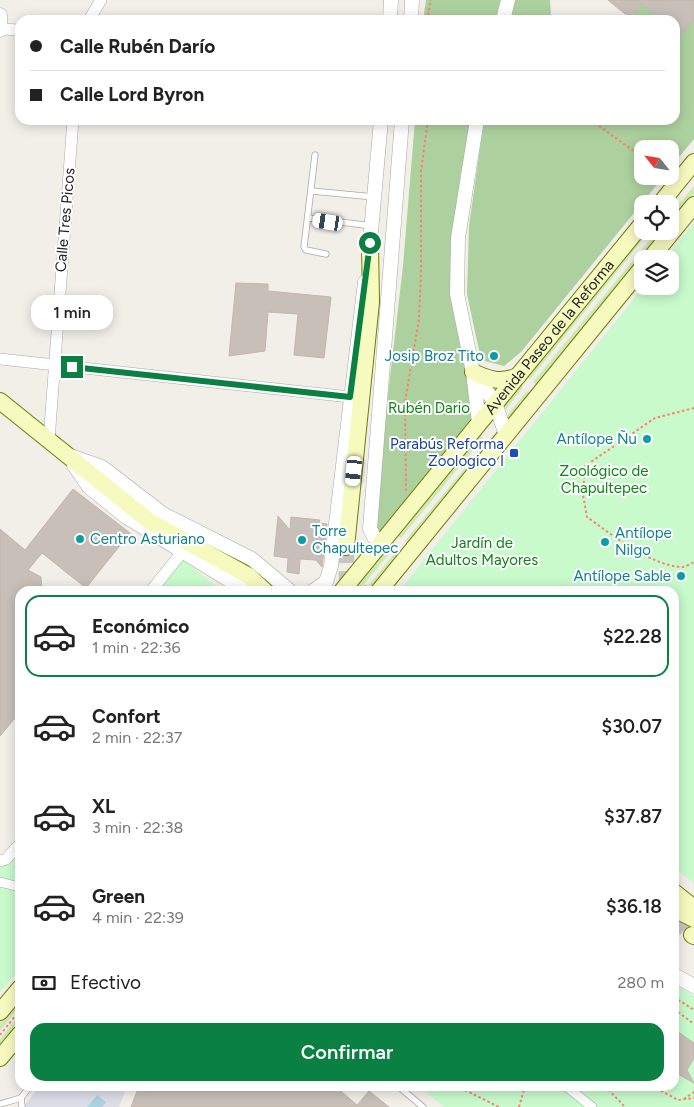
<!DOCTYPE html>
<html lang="es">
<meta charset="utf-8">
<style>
body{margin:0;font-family:Figtree,sans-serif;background:#f2f2f2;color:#222;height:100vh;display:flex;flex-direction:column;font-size:19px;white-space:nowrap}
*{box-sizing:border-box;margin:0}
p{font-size:16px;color:#767676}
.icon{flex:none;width:28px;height:28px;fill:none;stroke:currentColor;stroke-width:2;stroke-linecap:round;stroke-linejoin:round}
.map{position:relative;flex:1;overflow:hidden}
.panel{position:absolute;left:15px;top:586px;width:664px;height:505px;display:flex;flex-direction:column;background:#fff;border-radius:15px;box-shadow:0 2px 12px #0003}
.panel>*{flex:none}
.guide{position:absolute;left:15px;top:15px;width:665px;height:110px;border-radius:15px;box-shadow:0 2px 12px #0003;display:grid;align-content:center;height:110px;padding:0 15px;background:#fff}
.needle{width:32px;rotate:300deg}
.controls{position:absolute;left:634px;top:140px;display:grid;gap:10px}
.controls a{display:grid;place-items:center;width:45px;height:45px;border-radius:10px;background:#fff;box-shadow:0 2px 12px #0003;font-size:25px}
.end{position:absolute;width:22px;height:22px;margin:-11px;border:6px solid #0b8043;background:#fff;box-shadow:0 0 0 2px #fff}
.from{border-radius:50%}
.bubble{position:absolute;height:35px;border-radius:15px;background:#fff;box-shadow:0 2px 12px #0003;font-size:16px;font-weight:600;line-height:35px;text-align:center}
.car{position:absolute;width:15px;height:30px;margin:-15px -8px;border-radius:6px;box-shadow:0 0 4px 1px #0007;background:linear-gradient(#fff 24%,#345 0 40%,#fff 0 76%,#345 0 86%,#fff 0)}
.guide b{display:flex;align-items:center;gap:18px;height:48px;font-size:19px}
.guide b+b{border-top:1px solid #e0e0e0}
.guide i{width:12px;height:12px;background:#222}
ul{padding:9px 0 0;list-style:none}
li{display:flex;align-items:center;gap:15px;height:82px;margin:0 10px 8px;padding:0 5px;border:2px solid transparent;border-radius:15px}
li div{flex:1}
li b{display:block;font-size:19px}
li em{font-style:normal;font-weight:600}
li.selected{border-color:#0b8043}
li>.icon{width:45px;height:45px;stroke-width:1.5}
.pay{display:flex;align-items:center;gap:12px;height:55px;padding:0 15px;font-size:19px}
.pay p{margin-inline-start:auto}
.button{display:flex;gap:10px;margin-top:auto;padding:10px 15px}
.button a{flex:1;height:58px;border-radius:15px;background:#0b8043;color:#fff;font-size:20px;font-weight:600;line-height:58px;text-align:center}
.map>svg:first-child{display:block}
</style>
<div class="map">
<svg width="694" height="1107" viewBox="0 0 694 1107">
<rect width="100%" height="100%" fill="#f2efe9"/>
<path fill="#cdebb0" d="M 694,186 L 694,194 L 670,224 L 670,215 Z
M 644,231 L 650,231 L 530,379 L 526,376 Z
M 657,231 L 664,231 L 538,386 L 533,382 Z
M 519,384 L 523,387 L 504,412 L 502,406 Z
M 527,391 L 531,394 L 507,425 L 505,418 Z
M 480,433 L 482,439 L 401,538 L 397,535 Z
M 478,452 L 474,464 L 409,545 L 405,541 Z
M 391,543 L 395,547 L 358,591 L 351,591 Z
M 398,549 L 402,553 L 371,591 L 364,591 Z
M 20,998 L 20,1006 L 0,1031 L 0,1023 Z
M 20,1014 L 20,1023 L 0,1047 L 0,1039 Z"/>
<path fill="#add19e" d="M 426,0 L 505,0 L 499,20 L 423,20 Z
M 511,0 L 550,0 L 551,15 L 557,20 L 506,20 Z
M 642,4 L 662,20 L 629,20 Z
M 694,19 L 694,139 L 670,168 L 670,149 L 642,149 L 642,176 L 664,176 L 521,352 L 504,366 L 481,360 L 467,294 L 469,226 L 484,120 L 675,120 L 675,31 L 681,35 Z
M 415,120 L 471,120 L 460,178 L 451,292 L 469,391 L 476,418 L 384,536 L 375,532 L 373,523 L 403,266 Z"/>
<path fill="#c8facc" d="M 694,223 L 694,883 L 674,868 L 674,591 L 399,591 L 644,286 L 670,286 L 670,259 L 665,259 Z
M 180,557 L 222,591 L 152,591 Z
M 20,836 L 20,968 L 0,992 L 0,857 L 4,855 Z
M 674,984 L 694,996 L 694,1107 L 444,1107 L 418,1086 L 674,1086 Z"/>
<path fill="#dddde8" d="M 40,1086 L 127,1086 L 119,1107 L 102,1107 L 105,1102 L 97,1095 L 87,1107 L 23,1107 Z"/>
<path fill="#aad3df" d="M 97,1095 L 106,1102 L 102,1107 L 87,1107 Z"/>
<path fill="#c7bfb8" stroke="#c4b6ab" d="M 608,0 L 694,0 L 694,19 L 681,35 L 675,31 L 675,20 L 662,20 L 642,4 L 630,18 Z
M 236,283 L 268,284 L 268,291 L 331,297 L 324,358 L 294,355 L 298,314 L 268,312 L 265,351 L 229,356 Z
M 73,489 L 130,533 L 86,588 L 42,553 L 28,570 L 41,577 L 42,591 L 20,591 L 20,712 L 0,736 L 0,529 L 25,550 Z
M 278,516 L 290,530 L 291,517 L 320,520 L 319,523 L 327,524 L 322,567 L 316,560 L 300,559 L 299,574 L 287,572 L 288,558 L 274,556 Z
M 674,1029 L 694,1043 L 694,1058 L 687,1070 L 694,1083 L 678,1074 L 674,1074 Z
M 139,1086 L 335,1086 L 357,1105 L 369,1091 L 389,1107 L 131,1107 Z"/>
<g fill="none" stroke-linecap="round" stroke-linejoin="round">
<path stroke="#c8c6c1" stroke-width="16" stroke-dasharray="16 8" stroke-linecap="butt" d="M 346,547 L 347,591
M 674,918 L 692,935"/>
<g stroke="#a9a9a9" stroke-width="7">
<path id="service" d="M 315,155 L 304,247 L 306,250 L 326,254
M 312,191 L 374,197
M 309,218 L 372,226
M 398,1086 L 423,1107
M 21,1098 L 22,1107
M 0,1104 L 21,1098 L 30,1086"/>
</g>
<g stroke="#a9a9a9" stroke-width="10">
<path id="pedestrian" d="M 0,882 L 20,887
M 566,1086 L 592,1107"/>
</g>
<g stroke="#a9a9a9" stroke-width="12">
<path id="minor" d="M 89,20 L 101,0
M 0,29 L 20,30
M 0,359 L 350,397
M 49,440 L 73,120
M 151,591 L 183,551
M 0,861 L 6,859 L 20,844"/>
</g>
<g stroke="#a9a9a9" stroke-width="15">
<path id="tertiary" d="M 0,15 L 0,30
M 390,20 L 391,0
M 411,20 L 412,0
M 503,20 L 508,0
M 477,120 L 458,238 L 457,294 L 473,372 L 479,423
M 369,254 L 381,120
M 475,375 L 495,403 L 506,435
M 71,456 L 102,467 L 163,514 L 252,559 L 290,591
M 74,465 L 89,487 L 125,516 L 247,591
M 381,543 L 374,537 L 370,529 L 402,120
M 313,591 L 326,582 L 331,566 L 365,282
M 674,975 L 694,986"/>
</g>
<g stroke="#707d05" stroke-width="18">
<g id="secondary">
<path d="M 660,204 L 694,162"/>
<path d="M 650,259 L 694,205"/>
<path d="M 473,372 C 489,380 501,383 518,376"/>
<path d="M 0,401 L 149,521 L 249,576 L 265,591"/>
<path d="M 346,547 L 371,302 L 370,243"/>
<path id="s1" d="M 342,591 L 642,224"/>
<path d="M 379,591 L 642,268"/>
<path d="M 674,892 L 694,908"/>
<path d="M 674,909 L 694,919"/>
<path d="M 692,935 L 694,936"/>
<path d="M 0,1012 L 20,988"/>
<path d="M 0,1058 L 20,1034"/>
</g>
</g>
<path stroke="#fa8072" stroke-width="2" stroke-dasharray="2.5 2.5" stroke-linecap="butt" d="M 427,20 L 431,0
M 591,120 L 642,157
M 694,408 L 655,418 L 585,466 L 583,495 L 587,517 C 612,535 649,564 680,567 C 684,568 690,564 694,562
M 406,491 L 405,402 L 419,319 L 421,271 L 421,171 L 428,120
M 361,591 L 367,584
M 674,997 L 694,1010
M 674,1009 L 694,1024
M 0,1035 L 16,1015
M 605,1086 L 625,1107
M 652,1086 L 678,1100 L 694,1098
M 465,1090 L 499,1107
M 684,1099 L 694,1092
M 519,1107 L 525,1086"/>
<use href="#service" stroke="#fff" stroke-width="5.5"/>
<use href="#pedestrian" stroke="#fff" stroke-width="9"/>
<use href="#minor" stroke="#fff" stroke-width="11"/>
<use href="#tertiary" stroke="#fff" stroke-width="14"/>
<use href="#secondary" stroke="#f7fabf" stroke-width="16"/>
</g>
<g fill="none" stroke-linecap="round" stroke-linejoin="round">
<path stroke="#0b8043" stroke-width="6" d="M 72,367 L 350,397 L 370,243"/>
</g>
<g fill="#0f9aa8" stroke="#fff" stroke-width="2">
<circle cx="494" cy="356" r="5"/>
<circle cx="647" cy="439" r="5"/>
<circle cx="80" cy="539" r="5"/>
<circle cx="302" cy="540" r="5"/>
<circle cx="605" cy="542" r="5"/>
<circle cx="681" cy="576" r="5"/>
</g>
<rect fill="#1a4fb4" stroke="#fff" stroke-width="2" x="509" y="448" width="10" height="10" rx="2.5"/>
<g text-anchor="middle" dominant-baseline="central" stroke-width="4" stroke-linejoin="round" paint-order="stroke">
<g font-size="15" fill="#222" stroke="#fff">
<text transform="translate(65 220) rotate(-85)">Calle Tres Picos</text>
<text stroke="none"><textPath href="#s1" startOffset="328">Avenida Paseo de la Reforma</textPath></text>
</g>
<g font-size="15" fill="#0d838f" stroke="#fff" text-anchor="end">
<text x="484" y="356">Josip Broz Tito</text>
<text x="637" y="439">Antílope Ñu</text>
<text x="312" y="531" text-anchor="start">Torre<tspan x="312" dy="17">Chapultepec</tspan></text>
<text x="615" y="533" text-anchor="start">Antílope<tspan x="615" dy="17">Nilgo</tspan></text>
<text x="90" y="539" text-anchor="start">Centro Asturiano</text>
<text x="671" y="576">Antílope Sable</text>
</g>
<g font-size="15" fill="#0c8416" stroke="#fff">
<text x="429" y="408">Rubén Dario</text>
<text x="604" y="471">Zoológico de<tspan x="604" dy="17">Chapultepec</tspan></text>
<text x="482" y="543">Jardín de<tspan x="482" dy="17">Adultos Mayores</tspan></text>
</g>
<g font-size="15" fill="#164399" stroke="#fff" text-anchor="end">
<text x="504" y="444">Parabús Reforma<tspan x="504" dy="17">Zoologico I</tspan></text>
</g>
</g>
</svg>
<div class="controls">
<a><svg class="needle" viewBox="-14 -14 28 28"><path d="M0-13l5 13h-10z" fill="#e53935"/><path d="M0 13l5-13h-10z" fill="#767676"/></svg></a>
<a><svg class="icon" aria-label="locate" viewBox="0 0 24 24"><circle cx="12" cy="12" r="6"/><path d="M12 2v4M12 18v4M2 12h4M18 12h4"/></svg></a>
<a><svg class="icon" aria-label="layers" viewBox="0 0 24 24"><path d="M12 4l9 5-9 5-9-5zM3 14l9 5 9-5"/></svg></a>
</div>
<i class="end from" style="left:370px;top:243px"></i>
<i class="end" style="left:72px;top:367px"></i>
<div class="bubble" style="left:31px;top:295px;width:82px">1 min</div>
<i class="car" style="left:328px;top:222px;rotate:279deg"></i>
<i class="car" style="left:354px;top:471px;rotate:186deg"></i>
<div class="guide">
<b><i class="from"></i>Calle Rubén Darío</b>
<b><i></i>Calle Lord Byron</b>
</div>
<section class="panel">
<ul>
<li class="selected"><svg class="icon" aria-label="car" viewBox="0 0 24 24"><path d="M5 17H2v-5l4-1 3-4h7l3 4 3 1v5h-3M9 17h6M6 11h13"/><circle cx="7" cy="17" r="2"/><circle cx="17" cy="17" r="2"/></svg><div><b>Económico</b><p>1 min · 22:36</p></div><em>$22.28</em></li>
<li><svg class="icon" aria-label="car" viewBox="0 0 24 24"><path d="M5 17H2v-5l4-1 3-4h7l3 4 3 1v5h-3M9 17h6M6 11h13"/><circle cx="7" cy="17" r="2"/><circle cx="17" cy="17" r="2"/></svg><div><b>Confort</b><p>2 min · 22:37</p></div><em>$30.07</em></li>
<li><svg class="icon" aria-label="car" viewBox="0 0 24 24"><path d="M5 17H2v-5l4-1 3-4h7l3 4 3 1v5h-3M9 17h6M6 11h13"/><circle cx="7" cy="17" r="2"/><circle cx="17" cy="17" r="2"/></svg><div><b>XL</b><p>3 min · 22:38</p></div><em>$37.87</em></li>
<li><svg class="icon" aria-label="car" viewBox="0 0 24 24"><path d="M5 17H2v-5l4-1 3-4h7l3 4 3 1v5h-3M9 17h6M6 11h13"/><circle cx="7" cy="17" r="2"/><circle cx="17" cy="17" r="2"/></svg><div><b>Green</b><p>4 min · 22:39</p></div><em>$36.18</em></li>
</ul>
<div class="pay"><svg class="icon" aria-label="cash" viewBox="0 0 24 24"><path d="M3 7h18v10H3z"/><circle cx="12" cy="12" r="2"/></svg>Efectivo<p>280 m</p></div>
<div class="button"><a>Confirmar</a></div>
</section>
</div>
